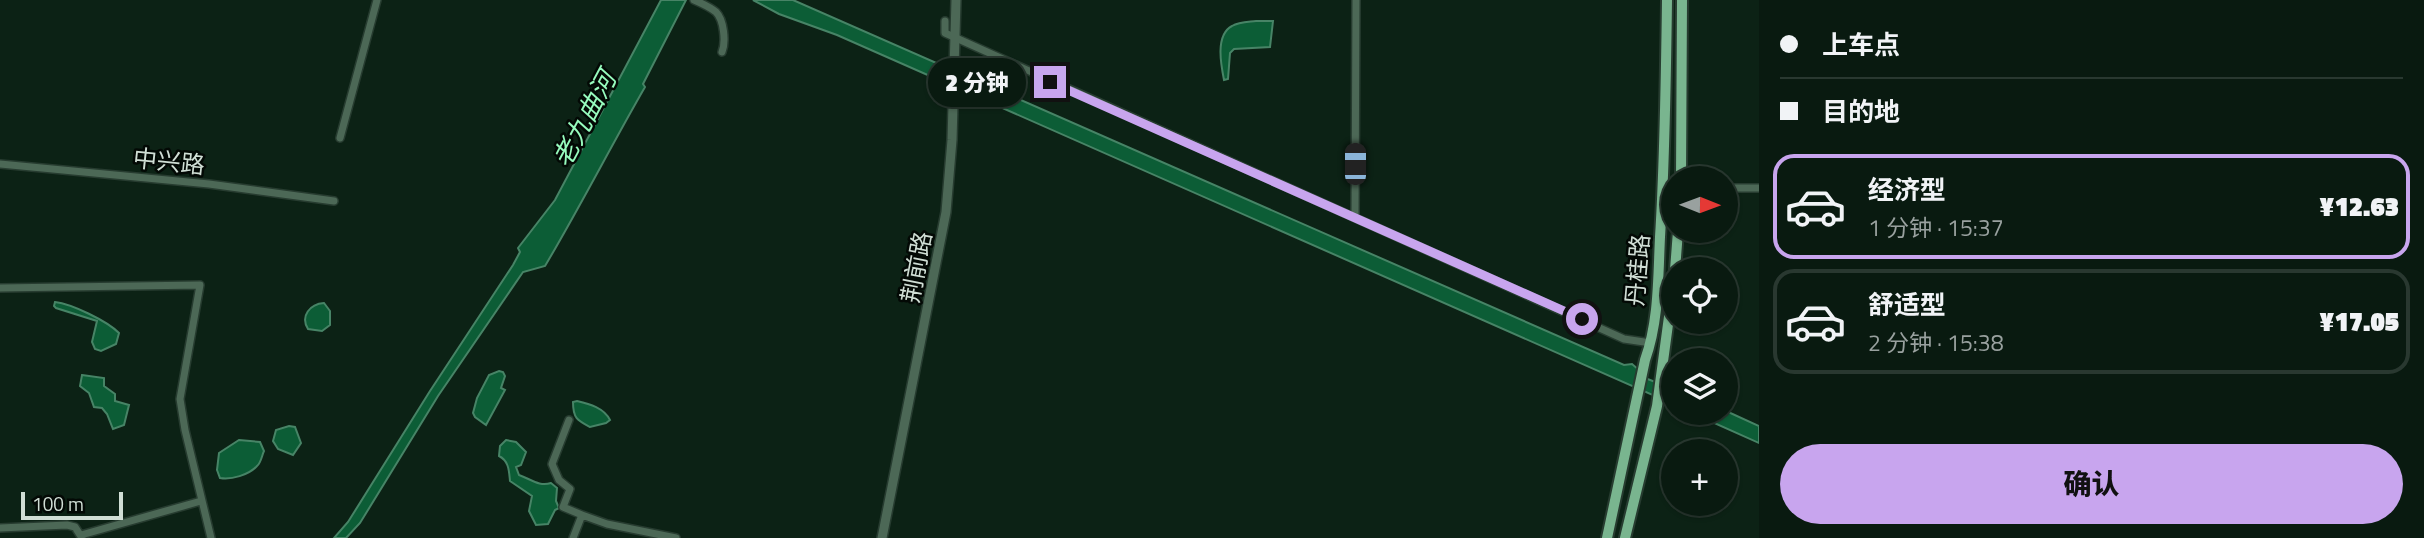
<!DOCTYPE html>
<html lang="zh">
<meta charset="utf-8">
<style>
body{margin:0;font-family:"Titillium Web","Noto Sans SC",sans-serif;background:#122319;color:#f1f3f6;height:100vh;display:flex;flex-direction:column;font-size:26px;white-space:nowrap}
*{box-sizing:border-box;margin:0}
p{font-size:23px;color:#99a19f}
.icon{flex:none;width:38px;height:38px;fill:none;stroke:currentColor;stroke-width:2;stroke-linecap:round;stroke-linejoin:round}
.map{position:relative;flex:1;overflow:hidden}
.sheet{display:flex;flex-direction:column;background:#091a10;width:665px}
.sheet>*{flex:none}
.top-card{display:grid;align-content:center;height:154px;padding:0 21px;background:#091a10}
.needle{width:46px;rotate:91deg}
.controls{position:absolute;left:1661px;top:166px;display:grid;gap:14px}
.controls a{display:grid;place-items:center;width:77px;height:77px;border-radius:50%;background:#091a10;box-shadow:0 2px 5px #0004,0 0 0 2px #293830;font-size:35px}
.scale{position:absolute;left:21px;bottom:18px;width:102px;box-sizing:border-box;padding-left:7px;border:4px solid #d0ded5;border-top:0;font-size:19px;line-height:24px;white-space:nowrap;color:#d0ded5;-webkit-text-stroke:5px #030905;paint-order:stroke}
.end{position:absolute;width:32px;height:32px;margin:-16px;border:9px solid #c8a5ee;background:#111;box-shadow:0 0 0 4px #111}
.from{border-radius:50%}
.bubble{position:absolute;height:49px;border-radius:24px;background:#091a10;box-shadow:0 2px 5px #0004,0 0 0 2px #293830;font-size:23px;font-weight:800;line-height:49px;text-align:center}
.car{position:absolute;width:21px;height:42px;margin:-21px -10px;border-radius:9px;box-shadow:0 0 5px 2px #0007;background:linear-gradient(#222 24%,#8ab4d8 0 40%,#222 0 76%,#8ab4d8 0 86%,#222 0)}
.top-card b{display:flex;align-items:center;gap:24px;height:66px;font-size:26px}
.top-card b+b{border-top:2px solid #293830}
.top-card i{width:18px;height:18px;background:#f1f3f6}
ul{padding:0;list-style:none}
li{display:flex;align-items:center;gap:21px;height:105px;margin:0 14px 10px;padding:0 7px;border:4px solid #293830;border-radius:21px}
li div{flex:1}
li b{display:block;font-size:26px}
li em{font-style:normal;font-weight:800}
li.current{border-color:#c8a5ee}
li>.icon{width:63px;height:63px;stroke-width:1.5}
.cta{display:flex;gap:14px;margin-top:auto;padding:14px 21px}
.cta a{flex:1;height:80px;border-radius:42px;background:#c8a5ee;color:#111;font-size:28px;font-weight:800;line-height:80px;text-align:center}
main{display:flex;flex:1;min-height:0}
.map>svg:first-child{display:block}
</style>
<main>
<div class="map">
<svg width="1759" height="538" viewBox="0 0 1759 538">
<rect width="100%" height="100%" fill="#0c2215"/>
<path fill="#0c5d36" stroke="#478466" stroke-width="2" d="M 661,0 L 686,0 L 643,84 L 645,87 C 611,146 580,207 545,266 L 523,272 L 438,396 L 360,523 L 346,538 L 334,538 L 348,522 L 430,391 L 513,265 L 520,252 L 518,248 L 555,200 Z
M 753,0 L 793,0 L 1624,365 L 1632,364 L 1639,370 L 1640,376 L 1673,389 L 1673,404 L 837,35 L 779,14 Z
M 1256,21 L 1273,21 L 1270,47 L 1234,49 L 1230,53 L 1228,79 L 1224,80 C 1221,65 1215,35 1232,26 C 1239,22 1249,22 1256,21 Z
M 55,302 C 72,304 107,321 119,333 L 116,344 L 101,351 L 95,349 L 92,342 L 97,321 L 56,308 L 54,306 Z
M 324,303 L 330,311 L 330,325 L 322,331 L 308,329 C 300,316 310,304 324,303 Z
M 499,371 L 503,372 L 505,376 L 501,388 L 505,390 L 486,425 L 475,417 L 473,413 L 477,398 L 489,375 Z
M 82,375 L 104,378 L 104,386 L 115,394 L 115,401 L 129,405 L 124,425 L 113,429 L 107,414 L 102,408 L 94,407 L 89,393 L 80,386 Z
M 577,401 C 590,404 604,408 610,420 L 606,423 L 590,427 C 577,420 573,418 573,402 Z
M 1726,411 L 1759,426 L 1759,443 L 1692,413 L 1726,413 Z
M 289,426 L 295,427 L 301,443 L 293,455 L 278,449 L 273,441 L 276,430 Z
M 239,440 L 260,442 L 264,451 C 262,455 261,463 257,466 C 249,475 231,480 220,478 L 217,470 L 219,453 Z
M 506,440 L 516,442 L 526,452 L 521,465 L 516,467 L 519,475 C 531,479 539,487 551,483 L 557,488 L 556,501 L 559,508 L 555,510 L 548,524 L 536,525 L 529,511 L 532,496 L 510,481 C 509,471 509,461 499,456 L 500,446 Z"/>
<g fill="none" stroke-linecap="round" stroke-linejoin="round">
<g stroke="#273c30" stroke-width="10">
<path id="minor" d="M 694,0 C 701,3 710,7 716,12 C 724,20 726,42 722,52
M 945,21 L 945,33 L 1624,339 L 1651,343
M 340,138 L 377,0
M 0,164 L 209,184 L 334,201
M 1726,188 L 1759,188
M 1355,218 L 1356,0
M 0,288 L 200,285 L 180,399 L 185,430 L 211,538
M 569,420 L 552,464 L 559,480 L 570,489 L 563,507 L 582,515 L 573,538
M 582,515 L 607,524 L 676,538
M 0,528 L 67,525 L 75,527 L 82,538
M 81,535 L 201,501"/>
</g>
<g stroke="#273c30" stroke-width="12">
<path id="tertiary" d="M 882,538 L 946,212 L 952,140 L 956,0"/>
</g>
<g stroke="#273c30" stroke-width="14">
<path id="primary" d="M 1681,178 L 1682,0
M 1675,270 L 1678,231
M 1607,538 L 1645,360 C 1659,321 1658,278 1660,237 C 1665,158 1666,79 1667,0
M 1625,538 L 1657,406 L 1673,287"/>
</g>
<use href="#minor" stroke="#4c6856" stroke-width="7"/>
<use href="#tertiary" stroke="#4c6856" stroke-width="9"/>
<use href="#primary" stroke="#79b58f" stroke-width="10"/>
</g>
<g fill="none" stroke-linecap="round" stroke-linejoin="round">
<path stroke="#c8a5ee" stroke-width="9" d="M 1050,82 L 1582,319"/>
</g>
<g text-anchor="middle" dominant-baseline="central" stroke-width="5" stroke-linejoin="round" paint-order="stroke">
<g font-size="24" fill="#d0ded5" stroke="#030905">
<text transform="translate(169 161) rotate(6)">中兴路</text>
<text transform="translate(916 267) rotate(-79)">荆前路</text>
<text transform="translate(1637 270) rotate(-85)">丹桂路</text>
</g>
<g font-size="26" font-style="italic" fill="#97fcbe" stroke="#030905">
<text transform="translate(584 119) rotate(-62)">老九曲河</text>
</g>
</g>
</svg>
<div class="controls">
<a><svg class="needle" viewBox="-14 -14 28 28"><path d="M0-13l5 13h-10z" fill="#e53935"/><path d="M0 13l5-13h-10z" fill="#99a19f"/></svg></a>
<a><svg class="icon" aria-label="locate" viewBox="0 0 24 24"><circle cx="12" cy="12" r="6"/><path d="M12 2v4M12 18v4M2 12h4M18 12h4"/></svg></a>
<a><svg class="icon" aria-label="layers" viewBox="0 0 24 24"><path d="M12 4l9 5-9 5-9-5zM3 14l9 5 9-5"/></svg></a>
<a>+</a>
</div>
<div class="scale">100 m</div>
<i class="end from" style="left:1582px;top:319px"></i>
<i class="end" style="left:1050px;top:82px"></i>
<div class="bubble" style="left:928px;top:58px;width:98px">2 分钟</div>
<i class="car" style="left:1355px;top:164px;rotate:0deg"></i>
</div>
<section class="sheet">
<div class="top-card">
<b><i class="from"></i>上车点</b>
<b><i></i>目的地</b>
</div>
<ul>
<li class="current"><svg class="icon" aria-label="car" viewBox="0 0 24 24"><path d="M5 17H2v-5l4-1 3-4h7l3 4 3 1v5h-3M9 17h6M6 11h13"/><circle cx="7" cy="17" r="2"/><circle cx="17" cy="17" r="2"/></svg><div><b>经济型</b><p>1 分钟 · 15:37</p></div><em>¥12.63</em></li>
<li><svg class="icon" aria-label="car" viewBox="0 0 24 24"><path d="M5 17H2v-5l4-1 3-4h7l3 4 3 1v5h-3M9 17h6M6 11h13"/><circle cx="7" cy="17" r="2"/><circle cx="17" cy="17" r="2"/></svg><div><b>舒适型</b><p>2 分钟 · 15:38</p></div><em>¥17.05</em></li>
</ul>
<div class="cta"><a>确认</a></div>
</section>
</main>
